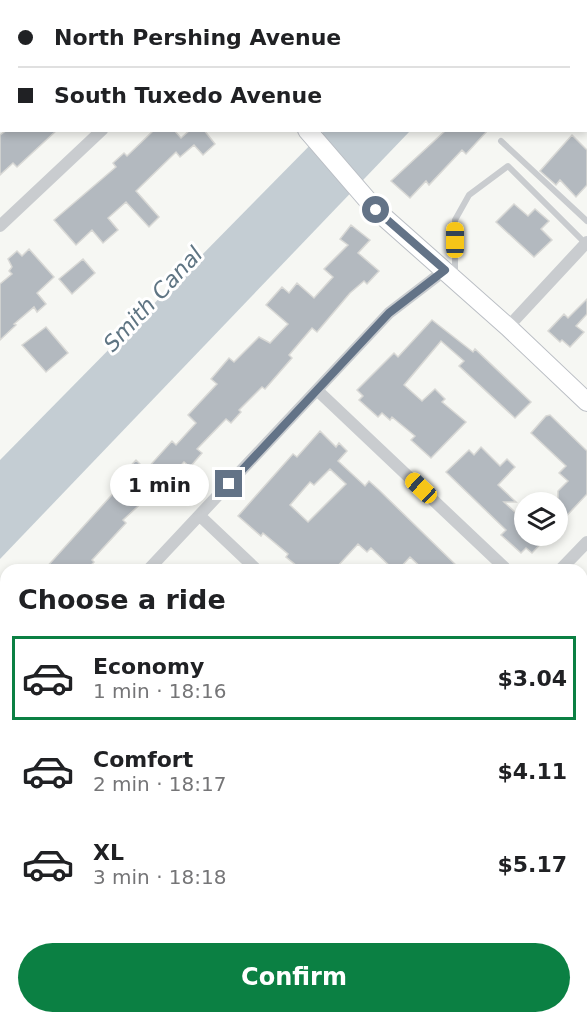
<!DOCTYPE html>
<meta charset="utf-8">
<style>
body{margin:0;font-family:"DejaVu Sans",sans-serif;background:#f2f2f2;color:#202124;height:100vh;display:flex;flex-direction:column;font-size:22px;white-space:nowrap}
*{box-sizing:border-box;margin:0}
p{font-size:20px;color:#757577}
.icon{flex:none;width:33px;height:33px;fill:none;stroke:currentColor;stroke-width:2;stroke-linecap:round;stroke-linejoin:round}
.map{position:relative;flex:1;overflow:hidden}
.drawer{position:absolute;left:0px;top:564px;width:588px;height:460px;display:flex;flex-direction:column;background:#fff;border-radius:18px 18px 0 0;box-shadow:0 3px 9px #0003}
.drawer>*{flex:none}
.top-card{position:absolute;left:0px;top:0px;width:588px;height:132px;box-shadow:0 3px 9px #0003;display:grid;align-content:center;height:132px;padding:0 18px;background:#fff}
.buttons{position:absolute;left:514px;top:492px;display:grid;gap:12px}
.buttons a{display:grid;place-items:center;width:54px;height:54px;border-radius:50%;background:#fff;box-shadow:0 3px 9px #0003;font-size:30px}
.end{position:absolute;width:27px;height:27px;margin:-14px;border:8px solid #637387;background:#fff;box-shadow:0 0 0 3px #fff}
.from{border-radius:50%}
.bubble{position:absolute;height:42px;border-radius:21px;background:#fff;box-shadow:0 3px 9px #0003;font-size:20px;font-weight:700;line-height:42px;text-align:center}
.car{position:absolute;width:18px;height:36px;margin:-18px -9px;border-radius:8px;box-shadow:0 0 4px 2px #0007;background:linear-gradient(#f5c518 24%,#345 0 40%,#f5c518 0 76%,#345 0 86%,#f5c518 0)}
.top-card b{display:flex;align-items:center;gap:21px;height:57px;font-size:22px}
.top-card b+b{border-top:2px solid #e0e0e0}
.top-card i{width:15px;height:15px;background:#202124}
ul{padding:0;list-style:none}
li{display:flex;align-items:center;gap:18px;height:84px;margin:0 12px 9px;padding:0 6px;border:3px solid transparent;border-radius:0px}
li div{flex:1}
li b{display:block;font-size:22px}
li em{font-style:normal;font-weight:700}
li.selected{border-color:#0b8043}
li>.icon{width:54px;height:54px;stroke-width:1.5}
h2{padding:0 18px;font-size:27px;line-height:72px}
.cta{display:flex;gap:12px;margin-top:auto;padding:12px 18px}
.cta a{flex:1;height:69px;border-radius:36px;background:#0b8043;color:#fff;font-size:24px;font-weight:700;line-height:69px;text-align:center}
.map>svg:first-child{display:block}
</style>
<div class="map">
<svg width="587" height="1024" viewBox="0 0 587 1024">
<rect width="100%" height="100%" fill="#f6f7f3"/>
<path fill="#c4cdd3" d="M 324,131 L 410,131 L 0,559 L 0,460 Z"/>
<path fill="#b3b9bf" stroke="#d8d8d5" stroke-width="1.5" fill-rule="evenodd" d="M 7,130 L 57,130 L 17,167 L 13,163 L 0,175 L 0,135 Z
M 154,130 L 174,130 L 181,138 L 190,130 L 204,130 L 215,144 L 203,155 L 194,145 L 180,157 L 176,152 L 136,191 L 159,217 L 149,227 L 126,202 L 108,218 L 118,230 L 103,243 L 92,230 L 76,245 L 54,220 L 116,167 L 113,163 L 124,153 L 127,156 Z
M 446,130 L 488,130 L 466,154 L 462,150 L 429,185 L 426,181 L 410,198 L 391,181 Z
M 572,135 L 587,150 L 587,185 L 576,197 L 560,180 L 556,185 L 540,171 Z
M 514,204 L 528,216 L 535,209 L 549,221 L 541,229 L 552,240 L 534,257 L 496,222 Z
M 351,225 L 370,240 L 358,253 L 379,271 L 367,284 L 364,281 L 350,293 L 317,332 L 312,328 L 289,355 L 292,358 L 265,389 L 262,387 L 239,410 L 241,412 L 231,423 L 226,419 L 197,449 L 202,453 L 190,467 L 184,462 L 163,485 L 167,489 L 154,502 L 148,497 L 123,520 L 126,523 L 92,560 L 94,562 L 87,570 L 44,570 L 128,477 L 124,473 L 136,460 L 146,470 L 172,441 L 176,445 L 196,423 L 188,415 L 217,384 L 211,379 L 229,358 L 234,362 L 259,337 L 270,343 L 288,324 L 266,305 L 282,287 L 289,293 L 297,283 L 314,298 L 333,277 L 324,269 L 348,245 L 340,239 Z
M 29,249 L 54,277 L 37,293 L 46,304 L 37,312 L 34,307 L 14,324 L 16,325 L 0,340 L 0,284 L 12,274 L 9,271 L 12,267 L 8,259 L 17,251 L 22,256 Z
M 83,259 L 95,273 L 72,294 L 59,279 Z
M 587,299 L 587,314 L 576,326 L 584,332 L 570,347 L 562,340 L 560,342 L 548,331 L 564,314 L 568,318 Z
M 432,320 L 473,352 L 475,349 L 531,402 L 515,418 L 459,366 L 464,361 L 441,341 L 404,385 L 422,401 L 435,389 L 445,399 L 442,402 L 466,422 L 431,458 L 411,440 L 415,436 L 392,417 L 390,420 L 382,413 L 378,417 L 359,400 L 363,396 L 357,390 L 394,353 L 398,357 Z
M 46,327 L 68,353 L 46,372 L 22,345 Z
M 550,415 L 587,451 L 587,494 L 558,525 L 558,491 L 568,481 L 559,473 L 566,466 L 531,433 L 546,416 Z
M 320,431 L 336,447 L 339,443 L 347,451 L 338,461 L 365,486 L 369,481 L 379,490 L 461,570 L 424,570 L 410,557 L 398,570 L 394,570 L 371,548 L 367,552 L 358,544 L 334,570 L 302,570 L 286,557 L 288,554 L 263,533 L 261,536 L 238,516 L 293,454 L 297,457 ZM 330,469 L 346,484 L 308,522 L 290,505 L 310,482 L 314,485 Z
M 481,447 L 500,466 L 507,459 L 515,467 L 498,485 L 516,502 L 504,502 L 525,521 L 525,536 L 548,536 L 532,553 L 526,548 L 521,553 L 501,535 L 506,530 L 446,472 L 469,450 L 474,455 Z"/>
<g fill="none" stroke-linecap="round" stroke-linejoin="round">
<g stroke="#babec4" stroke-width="20">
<path id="secondary" d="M 197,0 L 198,2
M 307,130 L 376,210 L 508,327 L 587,402"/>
</g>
<path stroke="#c9cccf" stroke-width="6" d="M 586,103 L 587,103
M 501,141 L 587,221
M 455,276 L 455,220 L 469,195 L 508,166 L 585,243"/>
<path stroke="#c9cccf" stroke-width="12" d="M 237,2 L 239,0
M 0,226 L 102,130
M 508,327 L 587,242
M 318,391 L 507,570
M 200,516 L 257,570
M 148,570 L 389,313 L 445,270
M 560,570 L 587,542
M 582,641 L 587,646
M 0,727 L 6,720
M 0,861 L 6,866
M 582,879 L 587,884
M 582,977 L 587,973
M 167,1018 L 173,1024
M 448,1018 L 453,1024
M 130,1024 L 136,1018
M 532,1024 L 537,1018"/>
<use href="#secondary" stroke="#fff" stroke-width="18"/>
</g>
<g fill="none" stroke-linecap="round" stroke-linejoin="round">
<path stroke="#637387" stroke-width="8" d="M 229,484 L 389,313 L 445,270 L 376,210"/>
</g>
<g text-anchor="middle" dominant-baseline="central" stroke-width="6" stroke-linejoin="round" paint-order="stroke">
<g font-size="22" font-style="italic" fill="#5f7583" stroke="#fff">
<text transform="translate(153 299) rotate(-47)">Smith Canal</text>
</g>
</g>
</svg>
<div class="buttons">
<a><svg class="icon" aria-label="layers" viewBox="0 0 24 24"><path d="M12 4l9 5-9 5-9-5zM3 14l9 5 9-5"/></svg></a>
</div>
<i class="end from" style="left:376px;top:210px"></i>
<i class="end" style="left:229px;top:484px"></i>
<div class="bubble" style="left:110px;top:464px;width:99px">1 min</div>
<i class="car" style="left:455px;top:240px;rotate:0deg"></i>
<i class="car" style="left:421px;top:488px;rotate:313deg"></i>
<div class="top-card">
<b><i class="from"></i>North Pershing Avenue</b>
<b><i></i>South Tuxedo Avenue</b>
</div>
<section class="drawer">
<h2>Choose a ride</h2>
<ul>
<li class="selected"><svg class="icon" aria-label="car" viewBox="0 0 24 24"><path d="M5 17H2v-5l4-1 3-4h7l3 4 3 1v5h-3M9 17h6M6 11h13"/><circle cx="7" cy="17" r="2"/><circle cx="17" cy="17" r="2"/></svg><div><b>Economy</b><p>1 min · 18:16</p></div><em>$3.04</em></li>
<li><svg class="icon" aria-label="car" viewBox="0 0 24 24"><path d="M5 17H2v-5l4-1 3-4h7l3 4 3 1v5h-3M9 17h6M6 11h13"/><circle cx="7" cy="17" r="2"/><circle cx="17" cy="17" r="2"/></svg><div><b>Comfort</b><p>2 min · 18:17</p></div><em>$4.11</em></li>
<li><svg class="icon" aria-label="car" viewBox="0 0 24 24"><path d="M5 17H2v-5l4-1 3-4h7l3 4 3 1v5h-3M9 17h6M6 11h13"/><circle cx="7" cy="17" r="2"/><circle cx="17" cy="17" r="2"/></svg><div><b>XL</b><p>3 min · 18:18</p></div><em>$5.17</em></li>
</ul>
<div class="cta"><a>Confirm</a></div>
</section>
</div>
